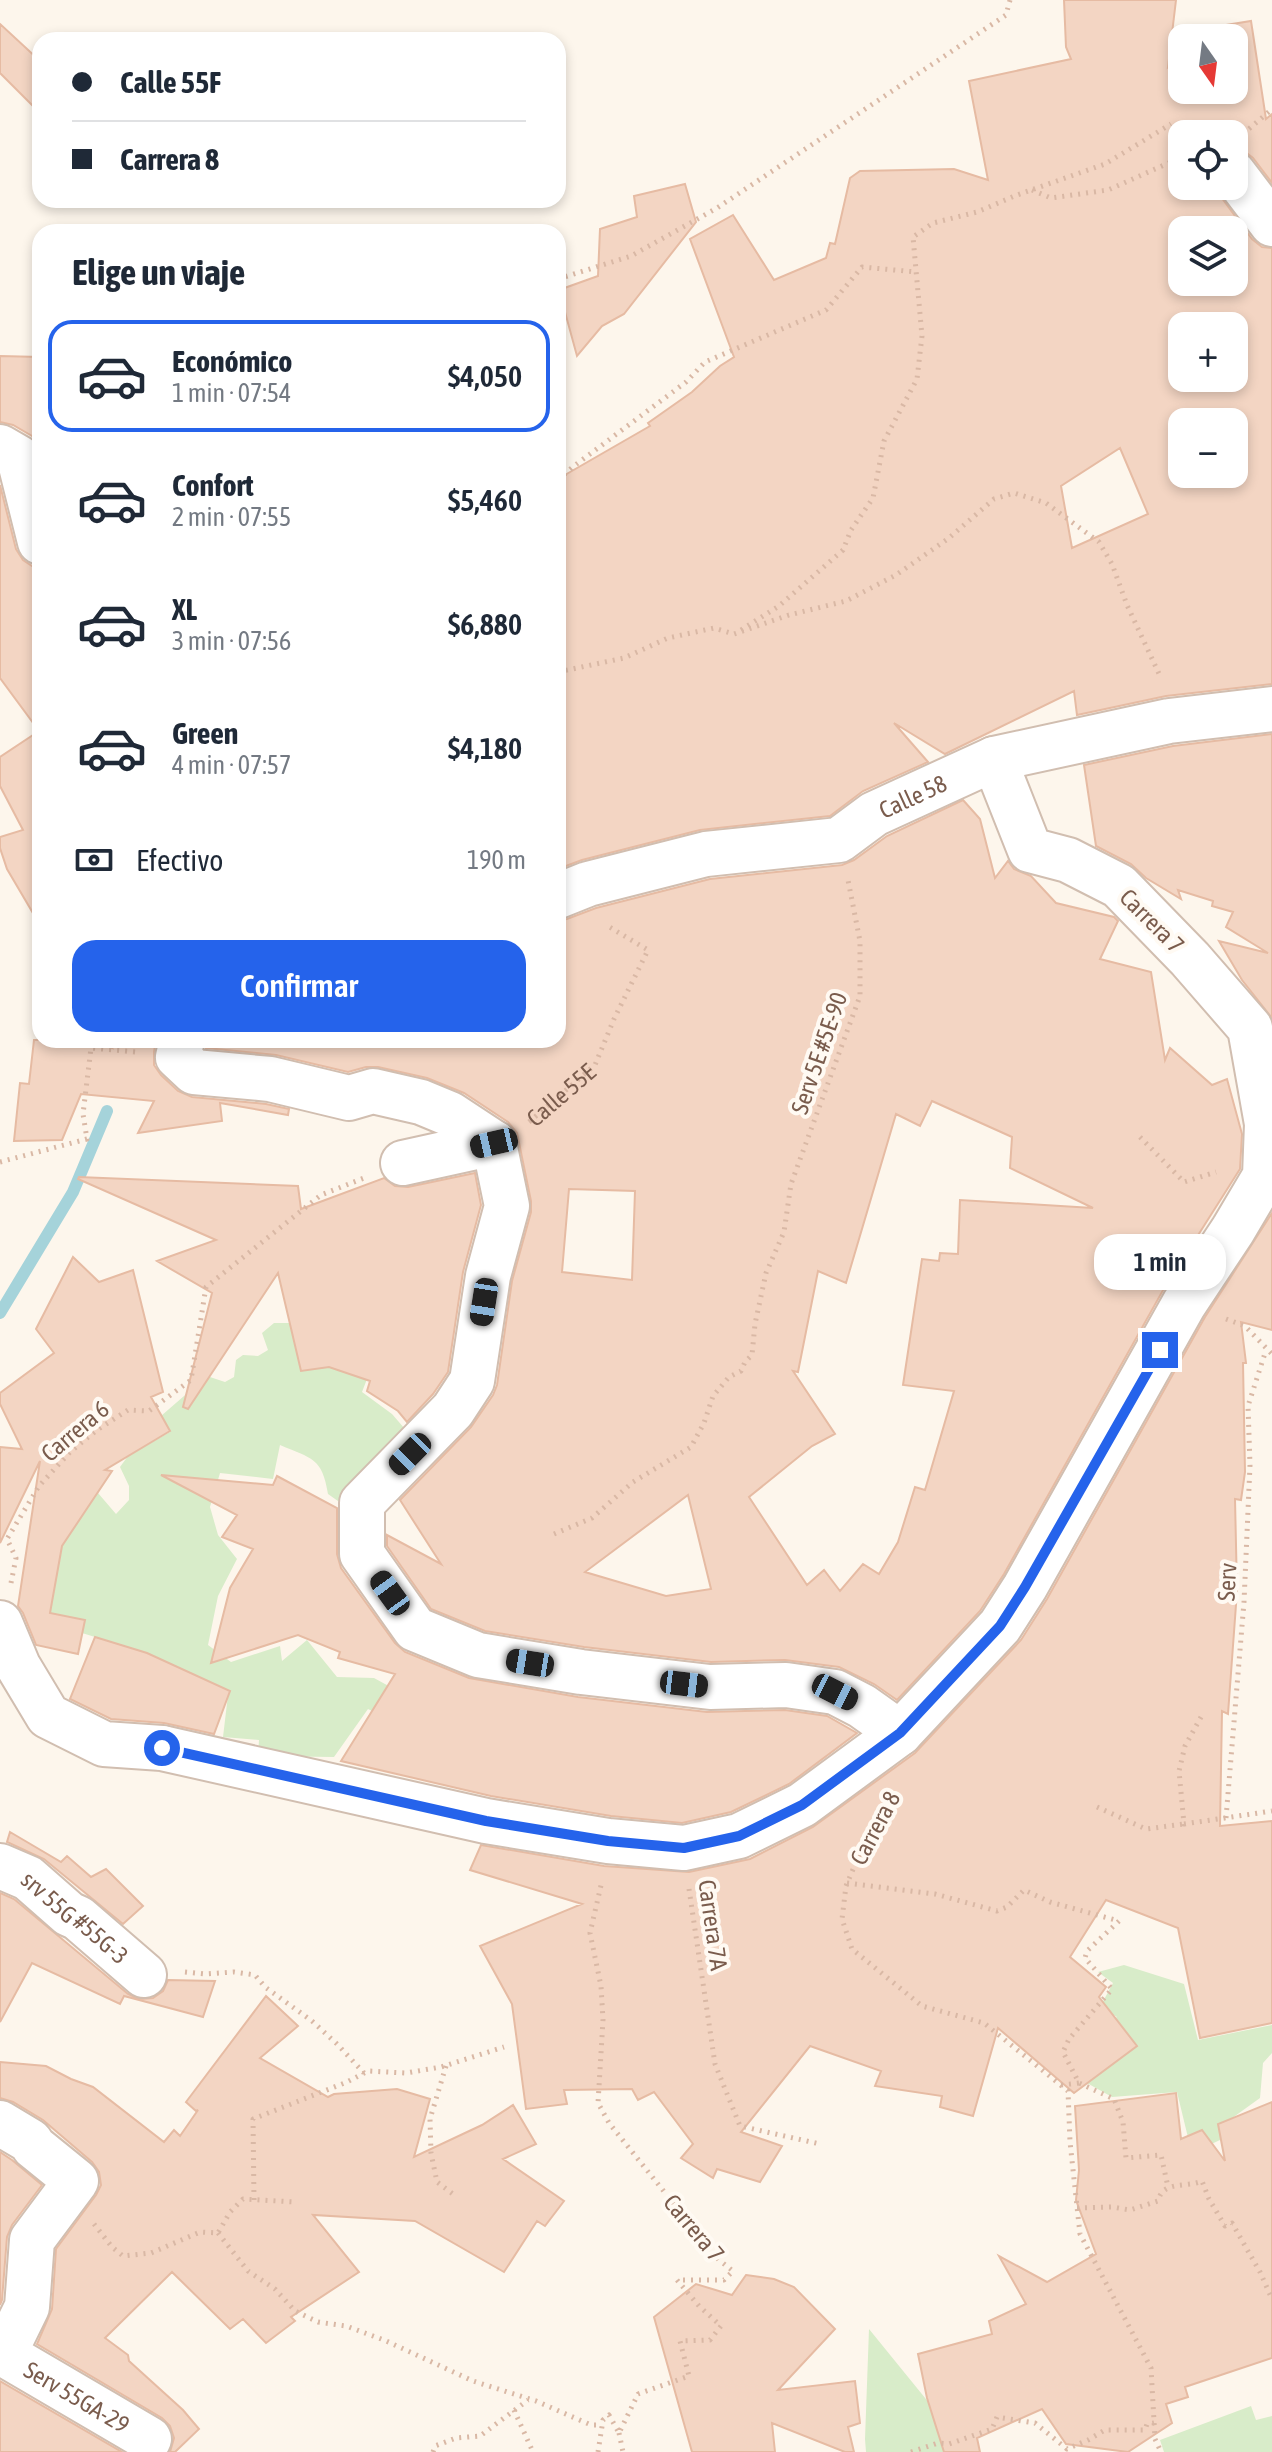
<!DOCTYPE html>
<html lang="es">
<meta charset="utf-8">
<style>
body{margin:0;font-family:"Asap Condensed",sans-serif;background:#f2f2f3;color:#1f2937;height:100vh;display:flex;flex-direction:column;font-size:30px;white-space:nowrap}
*{box-sizing:border-box;margin:0}
p{font-size:26px;color:#747a83}
.icon{flex:none;width:44px;height:44px;fill:none;stroke:currentColor;stroke-width:2;stroke-linecap:round;stroke-linejoin:round}
.map{position:relative;flex:1;overflow:hidden}
.panel{position:absolute;left:32px;top:224px;width:534px;height:824px;display:flex;flex-direction:column;background:#fff;border-radius:24px;box-shadow:0 4px 12px #0003}
.panel>*{flex:none}
.hud{position:absolute;left:32px;top:32px;width:534px;height:176px;border-radius:24px;box-shadow:0 4px 12px #0003;display:grid;align-content:center;height:176px;padding:0 40px;background:#fff}
.needle{width:52px;rotate:166deg}
.fabs{position:absolute;left:1168px;top:24px;display:grid;gap:16px}
.fabs a{display:grid;place-items:center;width:80px;height:80px;border-radius:16px;background:#fff;box-shadow:0 4px 12px #0003;font-size:40px}
.end{position:absolute;width:36px;height:36px;margin:-18px;border:10px solid #2563eb;background:#fff;box-shadow:0 0 0 4px #fff}
.from{border-radius:50%}
.bubble{position:absolute;height:56px;border-radius:24px;background:#fff;box-shadow:0 4px 12px #0003;font-size:26px;font-weight:600;line-height:56px;text-align:center}
.car{position:absolute;width:24px;height:48px;margin:-24px -12px;border-radius:10px;box-shadow:0 0 6px 2px #0007;background:linear-gradient(#222 24%,#8ab4d8 0 40%,#222 0 76%,#8ab4d8 0 86%,#222 0)}
.hud b{display:flex;align-items:center;gap:28px;height:76px;font-size:30px}
.hud b+b{border-top:2px solid #e0e1e3}
.hud i{width:20px;height:20px;background:#1f2937}
ul{padding:0;list-style:none}
li{display:flex;align-items:center;gap:24px;height:112px;margin:0 16px 12px;padding:0 24px;border:4px solid transparent;border-radius:24px}
li div{flex:1}
li b{display:block;font-size:30px}
li em{font-style:normal;font-weight:600}
li.current{border-color:#2563eb}
li>.icon{width:72px;height:72px;stroke-width:1.5}
h2{padding:0 40px;font-size:36px;line-height:96px}
.pay{display:flex;align-items:center;gap:20px;height:88px;padding:0 40px;font-size:30px}
.pay p{margin-inline-start:auto}
.action{display:flex;gap:16px;margin-top:auto;padding:16px 40px}
.action a{flex:1;height:92px;border-radius:24px;background:#2563eb;color:#fff;font-size:32px;font-weight:600;line-height:92px;text-align:center}
.map>svg:first-child{display:block}
</style>
<div class="map">
<svg width="1272" height="2452" viewBox="0 0 1272 2452">
<rect width="100%" height="100%" fill="#fdf6ec"/>
<path fill="#d8ecc9" d="M 274,1323 L 290,1323 L 339,1366 L 367,1379 L 362,1392 L 392,1414 L 411,1436 L 345,1506 L 328,1494 C 322,1457 312,1459 280,1445 L 273,1479 L 220,1473 L 210,1507 L 218,1535 L 237,1559 L 218,1596 L 208,1645 L 231,1662 L 280,1646 L 282,1661 L 307,1640 L 337,1677 L 374,1678 L 407,1696 L 422,1736 L 368,1709 L 334,1757 L 258,1756 L 259,1740 L 223,1737 L 228,1695 L 121,1645 L 82,1633 L 84,1620 L 50,1613 L 62,1546 L 98,1493 L 116,1514 L 129,1500 L 129,1486 L 120,1467 L 128,1456 L 170,1432 L 161,1416 L 207,1376 L 225,1382 L 234,1377 L 236,1360 L 243,1355 L 258,1356 L 268,1350 L 262,1333 Z
M 1124,1965 L 1184,1984 L 1198,2040 L 1272,2025 L 1272,2053 L 1263,2063 L 1260,2098 L 1228,2121 L 1237,2132 L 1203,2148 L 1191,2150 L 1177,2092 L 1112,2097 L 1078,2078 L 1082,2041 L 1117,2017 L 1100,2007 L 1113,1983 L 1098,1972 Z
M 869,2329 L 969,2452 L 866,2452 L 865,2439 Z
M 1251,2406 L 1256,2420 L 1272,2416 L 1272,2452 L 1164,2452 L 1160,2440 Z"/>
<g fill="none" stroke-linecap="round" stroke-linejoin="round">
<path stroke="#a5d3da" stroke-width="12" d="M 0,1313 L 73,1192 L 107,1111"/>
</g>
<path fill="#f3d5c3" stroke="#e6bba3" stroke-width="2" fill-rule="evenodd" d="M 1064,0 L 1176,0 L 1168,67 L 1182,55 L 1182,90 L 1234,90 L 1234,38 L 1201,38 L 1214,27 L 1251,21 L 1266,119 L 1272,114 L 1272,183 L 1253,158 L 1244,151 L 1234,150 L 1234,134 L 1182,134 L 1182,186 L 1213,186 L 1252,239 L 1262,247 L 1272,248 L 1272,684 L 1166,696 L 1077,715 L 1074,691 L 945,754 L 894,723 L 928,762 L 863,791 L 830,816 L 700,830 L 582,860 L 558,869 L 558,479 L 650,426 L 648,423 L 692,392 L 720,366 L 734,357 L 690,239 L 733,215 L 774,280 L 826,258 L 830,243 L 835,244 L 850,178 L 860,171 L 954,169 L 988,180 L 969,81 L 1071,59 L 1066,47 ZM 1182,230 L 1234,230 L 1234,282 L 1182,282 ZM 1182,326 L 1234,326 L 1234,378 L 1182,378 ZM 1182,422 L 1234,422 L 1234,474 L 1182,474 ZM 1120,448 L 1148,514 L 1072,548 L 1061,486 Z
M 0,24 L 40,61 L 40,113 L 0,73 Z
M 685,184 L 696,222 L 624,314 L 602,326 L 577,356 L 559,290 L 598,276 L 600,229 L 637,217 L 634,196 Z
M 0,356 L 40,357 L 40,445 L 32,436 L 13,425 L 0,422 Z
M 0,485 L 16,549 L 23,560 L 32,566 L 40,566 L 40,925 L 7,869 L 0,848 L 0,837 L 23,830 L 0,786 L 0,757 L 39,731 L 0,678 Z
M 1272,734 L 1272,1018 L 1242,980 L 1219,941 L 1268,953 L 1226,927 L 1233,912 L 1212,906 L 1213,901 L 1178,890 L 1181,899 L 1146,878 L 1131,864 L 1096,846 L 1084,765 L 1173,746 Z
M 963,800 L 980,819 L 995,878 L 1008,861 L 1014,869 L 1031,876 L 1056,903 L 1114,917 L 1118,921 L 1100,959 L 1151,972 L 1165,1060 L 1170,1048 L 1212,1085 L 1227,1079 L 1242,1134 L 1240,1169 L 1162,1292 L 1004,1574 L 980,1611 L 897,1700 L 874,1684 L 839,1667 L 785,1660 L 711,1662 L 584,1647 L 485,1631 L 431,1609 L 387,1546 L 387,1535 L 441,1564 L 400,1500 L 471,1427 L 493,1395 L 497,1385 L 512,1281 L 531,1212 L 531,1201 L 517,1133 L 508,1122 L 464,1093 L 427,1078 L 378,1067 L 366,1067 L 348,1072 L 276,1055 L 206,1048 L 206,1040 L 558,1040 L 558,920 L 567,919 L 596,908 L 710,879 L 842,865 L 854,860 L 887,836 ZM 932,1101 L 1012,1137 L 1010,1168 L 1093,1208 L 960,1200 L 958,1254 L 940,1253 L 939,1261 L 922,1259 L 903,1385 L 954,1391 L 925,1490 L 915,1487 L 898,1542 L 879,1574 L 863,1564 L 840,1591 L 824,1570 L 807,1585 L 749,1497 L 812,1446 L 835,1434 L 793,1371 L 798,1372 L 818,1271 L 846,1283 L 896,1114 L 920,1126 ZM 569,1189 L 635,1191 L 632,1280 L 562,1272 ZM 688,1495 L 711,1589 L 666,1596 L 585,1572 Z
M 34,1040 L 86,1040 L 112,1048 L 107,1040 L 156,1040 L 154,1052 L 154,1065 L 161,1075 L 178,1091 L 192,1097 L 266,1104 L 289,1109 L 288,1115 L 220,1103 L 222,1121 L 138,1133 L 154,1101 L 81,1094 L 62,1140 L 14,1141 L 20,1083 L 29,1084 Z
M 475,1173 L 481,1205 L 463,1272 L 448,1372 L 433,1394 L 407,1422 L 398,1411 L 367,1391 L 370,1381 L 329,1367 L 301,1371 L 278,1273 L 188,1409 L 183,1407 L 212,1293 L 157,1261 L 216,1240 L 78,1179 L 79,1177 L 298,1186 L 301,1209 L 384,1178 L 395,1186 L 408,1187 Z
M 1272,1213 L 1272,1330 L 1241,1322 L 1246,1363 L 1243,1363 L 1245,1472 L 1241,1500 L 1235,1499 L 1237,1591 L 1228,1714 L 1222,1711 L 1220,1826 L 1272,1821 L 1272,2023 L 1200,2038 L 1178,1928 L 1106,1900 L 1070,1957 L 1106,1987 L 1099,1997 L 1137,2046 L 1074,2093 L 998,2028 L 973,2116 L 940,2107 L 942,2096 L 875,2086 L 881,2071 L 810,2046 L 741,2132 L 782,2146 L 760,2182 L 717,2169 L 713,2178 L 681,2158 L 693,2144 L 654,2092 L 638,2100 L 632,2089 L 564,2090 L 567,2104 L 526,2109 L 512,2004 L 480,1946 L 582,1904 L 470,1870 L 481,1845 L 604,1866 L 689,1872 L 750,1859 L 813,1827 L 915,1753 L 1021,1640 L 1047,1599 L 1205,1317 Z
M 73,1257 L 99,1282 L 133,1270 L 163,1392 L 151,1397 L 170,1431 L 105,1470 L 112,1471 L 62,1546 L 50,1613 L 85,1620 L 78,1654 L 36,1645 L 23,1613 L 18,1606 L 40,1461 L 0,1543 L 0,1447 L 22,1449 L 0,1404 L 0,1393 L 54,1353 L 36,1329 Z
M 161,1475 L 273,1485 L 277,1476 L 337,1508 L 337,1554 L 341,1568 L 395,1643 L 405,1652 L 469,1678 L 578,1697 L 707,1712 L 785,1710 L 827,1716 L 857,1733 L 789,1784 L 731,1812 L 682,1823 L 611,1816 L 491,1796 L 341,1761 L 395,1674 L 338,1658 L 340,1652 L 298,1635 L 211,1663 L 230,1588 L 253,1549 L 222,1537 L 237,1515 Z
M 95,1637 L 147,1653 L 230,1691 L 214,1734 L 164,1723 L 111,1719 L 70,1699 Z
M 10,1832 L 61,1862 L 67,1856 L 91,1877 L 106,1869 L 143,1906 L 123,1924 L 44,1859 L 7,1842 Z
M 0,1893 L 14,1899 L 128,1994 L 139,1999 L 153,1998 L 163,1991 L 168,1980 L 215,1981 L 203,2017 L 124,1996 L 120,2004 L 32,1963 L 0,2022 Z
M 266,1996 L 298,2026 L 260,2058 L 328,2097 L 334,2094 L 397,2089 L 430,2099 L 414,2157 L 482,2125 L 513,2105 L 536,2144 L 503,2159 L 564,2201 L 545,2226 L 537,2221 L 504,2272 L 415,2221 L 313,2215 L 359,2272 L 291,2317 L 295,2321 L 266,2343 L 243,2319 L 230,2329 L 172,2272 L 105,2338 L 128,2355 L 129,2361 L 183,2410 L 199,2429 L 175,2452 L 170,2452 L 174,2438 L 170,2426 L 162,2418 L 37,2344 L 52,2309 L 56,2249 L 96,2195 L 101,2185 L 99,2172 L 92,2162 L 43,2120 L 13,2102 L 0,2098 L 0,2062 L 46,2066 L 71,2079 L 93,2087 L 164,2142 L 174,2130 L 180,2136 L 198,2110 L 196,2111 L 186,2102 Z
M 1176,2093 L 1181,2139 L 1202,2130 L 1225,2161 L 1218,2124 L 1272,2102 L 1272,2358 L 1185,2387 L 1188,2397 L 1166,2404 L 1172,2423 L 1128,2452 L 1066,2444 L 1042,2409 L 977,2438 L 980,2452 L 944,2452 L 927,2398 L 918,2354 L 992,2334 L 989,2321 L 1026,2304 L 999,2256 L 1047,2282 L 1096,2254 L 1076,2200 L 1079,2170 L 1075,2106 Z
M 0,2152 L 12,2160 L 42,2185 L 12,2225 L 7,2237 L 2,2300 L 0,2305 Z
M 746,2275 L 774,2279 L 794,2287 L 835,2329 L 778,2390 L 855,2381 L 860,2423 L 848,2427 L 854,2452 L 845,2452 L 772,2423 L 775,2452 L 692,2452 L 654,2317 L 696,2284 L 732,2295 Z
M 0,2381 L 122,2452 L 0,2452 Z"/>
<g fill="none" stroke-linecap="round" stroke-linejoin="round">
<g stroke="#d1beb0" stroke-width="48">
<g id="minor">
<path d="M 1234,174 L 1272,224"/>
<path d="M 0,447 L 19,458 L 40,542"/>
<path id="s2" d="M 558,896 L 588,884 L 706,854 L 839,840 L 874,814 L 994,759 L 1169,721 L 1272,709"/>
<path d="M 182,1040 L 178,1057 L 194,1072 L 270,1079 L 349,1098 L 373,1091 L 421,1102 L 450,1114 L 494,1143"/>
<path d="M 494,1143 L 507,1206 L 488,1276 L 472,1381 L 453,1410 L 362,1503 L 362,1554 L 415,1629 L 478,1655 L 581,1672 L 710,1687 L 786,1685 L 835,1692 L 862,1706 L 900,1733"/>
<path d="M 403,1163 L 494,1143"/>
<path d="M 0,1623 L 18,1666 L 48,1716 L 104,1744 L 162,1748 L 486,1821 L 608,1841 L 684,1848 L 739,1836 L 802,1805 L 900,1733 L 1000,1626 L 1025,1587 L 1184,1304 L 1233,1230 L 1265,1176 L 1267,1124 L 1250,1028 L 1190,959 L 1119,886 L 1068,860 L 1030,850 L 994,759"/>
<path id="s3" d="M 0,1866 L 28,1878 L 69,1914 L 78,1918 L 144,1975"/>
<path id="s4" d="M 0,2123 L 30,2141 L 34,2147 L 76,2181 L 32,2240 L 27,2307 L 4,2354 L 149,2439"/>
</g>
</g>
<g stroke="#d9b8a5" stroke-width="5" stroke-dasharray="2 6" stroke-linecap="butt">
<path d="M 1243,134 L 1272,109"/>
<path d="M 1032,190 L 1051,198 L 1108,190 L 1182,157"/>
<path d="M 558,279 L 631,256 L 717,208 L 1006,15 L 1010,0"/>
<path d="M 558,480 L 574,466 L 686,382 L 705,362 L 826,310 L 862,267 L 916,272"/>
<path d="M 741,630 L 779,606 L 843,550 L 851,530 L 873,498 L 884,441 L 917,379 L 922,336 L 913,237 L 933,223 L 977,212 L 1017,195 L 1105,164 L 1171,124"/>
<path d="M 558,672 L 624,658 L 668,638 L 714,628 L 734,634 L 789,615 L 846,601 L 896,575 L 949,538 L 994,499 L 1014,493 L 1046,503 L 1099,542 L 1112,564 L 1127,605 L 1161,678"/>
<path id="s1" d="M 529,1122 L 595,1065 L 614,1019 L 648,950 L 606,925"/>
<path d="M 1140,1137 L 1184,1182 L 1216,1172"/>
<path d="M 0,1162 L 87,1139 L 83,1114 L 91,1048 L 136,1052"/>
<path d="M 1226,1319 L 1245,1326 L 1272,1354"/>
<path d="M 554,1534 L 592,1518 L 633,1482 L 691,1447 L 704,1423 L 713,1396 L 729,1377 L 741,1371 L 745,1362 L 752,1355 L 755,1324 L 766,1273 L 784,1232 L 791,1184 L 860,996 L 860,941 L 848,880"/>
<path d="M 11,1583 L 16,1558 L 7,1539 L 39,1486 L 70,1452 L 97,1430 L 128,1410 L 149,1411 L 191,1380 L 206,1287 L 321,1195 L 364,1178"/>
<path d="M 1201,1717 L 1185,1746 L 1179,1771 L 1184,1824 L 1272,1811"/>
<path d="M 896,1793 L 867,1836 L 846,1886 L 842,1919 L 852,1949 L 922,2006 L 984,2023 L 1068,2091 L 1070,2142 L 1080,2234 L 1151,2368 L 1155,2439 L 1161,2452"/>
<path d="M 1097,1807 L 1146,1829 L 1184,1824"/>
<path d="M 1226,1818 L 1244,1602 L 1250,1465 L 1248,1406 L 1266,1350"/>
<path d="M 847,1883 L 935,1894 L 997,1911 L 1007,1907 L 1024,1890 L 1050,1902 L 1119,1921 L 1087,1951 L 1085,1958 L 1112,1989 L 1069,2039 L 1063,2052 L 1079,2083 L 1114,2099 L 1123,2122 L 1126,2158 L 1161,2155 L 1168,2187"/>
<path d="M 689,1889 L 715,2064 L 740,2126 L 820,2144"/>
<path d="M 185,1972 L 205,1974 L 234,1972 L 255,1975 L 265,1987 L 312,2021 L 337,2044 L 364,2073"/>
<path d="M 446,2066 L 430,2119 L 431,2153 L 437,2182 L 457,2197"/>
<path d="M 1061,2085 L 1079,2083"/>
<path d="M 254,2200 L 253,2119 L 347,2082 L 368,2071 L 406,2073 L 441,2067 L 504,2047"/>
<path d="M 1077,2208 L 1112,2207 L 1130,2210 L 1158,2201 C 1163,2180 1186,2188 1202,2181 L 1209,2199 L 1225,2226 L 1232,2223 L 1260,2272 L 1272,2299"/>
<path d="M 94,2224 L 112,2247 L 123,2256 L 151,2253 L 200,2232 L 218,2233 L 230,2212 L 243,2199 L 295,2202"/>
<path d="M 218,2233 L 248,2271 L 275,2289 L 295,2311 L 318,2322 L 346,2326 L 384,2340 L 473,2381 L 536,2401 L 591,2425 L 602,2425"/>
<path d="M 514,2410 L 533,2452"/>
<path d="M 619,2433 L 623,2452"/>
<path d="M 433,2452 L 435,2446 L 456,2438 L 480,2436 L 528,2400"/>
<path d="M 598,2452 L 603,2420 L 609,2415 L 619,2433 L 638,2394 L 689,2376 L 680,2341 L 710,2340 L 721,2326 L 699,2306 L 677,2280 L 724,2280 L 733,2271 L 719,2260 L 609,2123 L 598,2103 L 603,2020 L 601,1986 L 590,1933 L 602,1881"/>
<path d="M 911,2452 L 938,2443 L 949,2444 L 992,2429 L 997,2417 L 1035,2423 L 1067,2449 L 1088,2440 L 1105,2430 L 1145,2430 L 1147,2424 L 1154,2423"/>
</g>
<use href="#minor" stroke="#fff" stroke-width="44"/>
</g>
<g fill="none" stroke-linecap="round" stroke-linejoin="round">
<path stroke="#2563eb" stroke-width="10" d="M 162,1748 L 486,1821 L 608,1841 L 684,1848 L 739,1836 L 802,1805 L 900,1733 L 1000,1626 L 1025,1587 L 1160,1350"/>
</g>
<g text-anchor="middle" dominant-baseline="central" stroke-width="8" stroke-linejoin="round" paint-order="stroke">
<g font-size="24" fill="#7a5c4d" stroke="#fffaf3">
<text stroke="none"><textPath href="#s2" startOffset="374">Calle 58</textPath></text>
<text transform="translate(1152 921) rotate(45)">Carrera 7</text>
<text transform="translate(819 1053) rotate(-71)">Serv 5E #5E-90</text>
<text stroke="none"><textPath href="#s1" startOffset="42">Calle 55E</textPath></text>
<text transform="translate(75 1431) rotate(-40)">Carrera 6</text>
<text transform="translate(1227 1582) rotate(-87)">Serv</text>
<text transform="translate(875 1828) rotate(-62)">Carrera 8</text>
<text stroke="none"><textPath href="#s3" startOffset="92">srv 55G #55G-3</textPath></text>
<text transform="translate(713 1925) rotate(82)">Carrera 7A</text>
<text transform="translate(694 2228) rotate(50)">Carrera 7</text>
<text stroke="none"><textPath href="#s4" startOffset="374">Serv 55GA-29</textPath></text>
</g>
</g>
</svg>
<div class="fabs">
<a><svg class="needle" viewBox="-14 -14 28 28"><path d="M0-13l5 13h-10z" fill="#e53935"/><path d="M0 13l5-13h-10z" fill="#747a83"/></svg></a>
<a><svg class="icon" aria-label="locate" viewBox="0 0 24 24"><circle cx="12" cy="12" r="6"/><path d="M12 2v4M12 18v4M2 12h4M18 12h4"/></svg></a>
<a><svg class="icon" aria-label="layers" viewBox="0 0 24 24"><path d="M12 4l9 5-9 5-9-5zM3 14l9 5 9-5"/></svg></a>
<a>+</a>
<a>−</a>
</div>
<i class="end from" style="left:162px;top:1748px"></i>
<i class="end" style="left:1160px;top:1350px"></i>
<div class="bubble" style="left:1094px;top:1234px;width:132px">1 min</div>
<i class="car" style="left:494px;top:1143px;rotate:257deg"></i>
<i class="car" style="left:484px;top:1302px;rotate:189deg"></i>
<i class="car" style="left:410px;top:1454px;rotate:225deg"></i>
<i class="car" style="left:390px;top:1593px;rotate:324deg"></i>
<i class="car" style="left:530px;top:1663px;rotate:279deg"></i>
<i class="car" style="left:684px;top:1684px;rotate:97deg"></i>
<i class="car" style="left:835px;top:1692px;rotate:117deg"></i>
<div class="hud">
<b><i class="from"></i>Calle 55F</b>
<b><i></i>Carrera 8</b>
</div>
<section class="panel">
<h2>Elige un viaje</h2>
<ul>
<li class="current"><svg class="icon" aria-label="car" viewBox="0 0 24 24"><path d="M5 17H2v-5l4-1 3-4h7l3 4 3 1v5h-3M9 17h6M6 11h13"/><circle cx="7" cy="17" r="2"/><circle cx="17" cy="17" r="2"/></svg><div><b>Económico</b><p>1 min · 07:54</p></div><em>$4,050</em></li>
<li><svg class="icon" aria-label="car" viewBox="0 0 24 24"><path d="M5 17H2v-5l4-1 3-4h7l3 4 3 1v5h-3M9 17h6M6 11h13"/><circle cx="7" cy="17" r="2"/><circle cx="17" cy="17" r="2"/></svg><div><b>Confort</b><p>2 min · 07:55</p></div><em>$5,460</em></li>
<li><svg class="icon" aria-label="car" viewBox="0 0 24 24"><path d="M5 17H2v-5l4-1 3-4h7l3 4 3 1v5h-3M9 17h6M6 11h13"/><circle cx="7" cy="17" r="2"/><circle cx="17" cy="17" r="2"/></svg><div><b>XL</b><p>3 min · 07:56</p></div><em>$6,880</em></li>
<li><svg class="icon" aria-label="car" viewBox="0 0 24 24"><path d="M5 17H2v-5l4-1 3-4h7l3 4 3 1v5h-3M9 17h6M6 11h13"/><circle cx="7" cy="17" r="2"/><circle cx="17" cy="17" r="2"/></svg><div><b>Green</b><p>4 min · 07:57</p></div><em>$4,180</em></li>
</ul>
<div class="pay"><svg class="icon" aria-label="cash" viewBox="0 0 24 24"><path d="M3 7h18v10H3z"/><circle cx="12" cy="12" r="2"/></svg>Efectivo<p>190 m</p></div>
<div class="action"><a>Confirmar</a></div>
</section>
</div>
